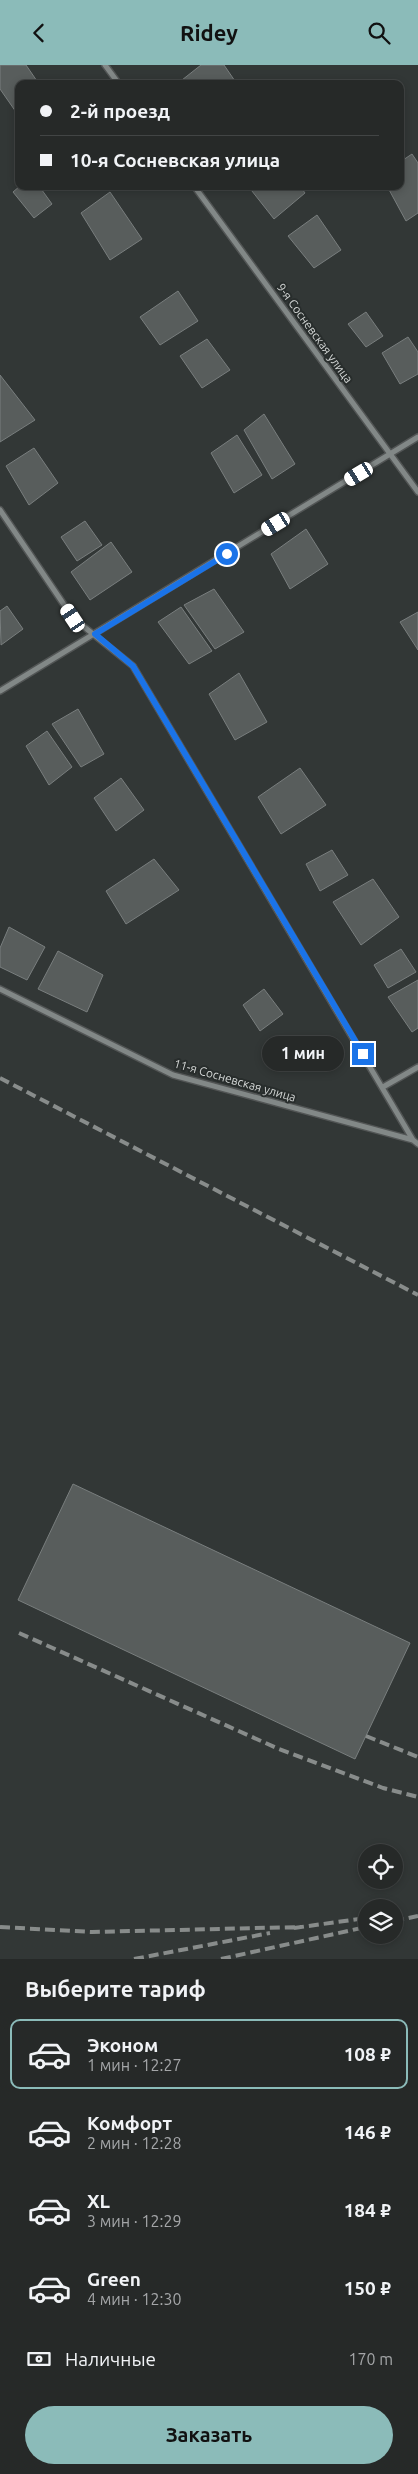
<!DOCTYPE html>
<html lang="ru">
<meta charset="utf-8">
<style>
body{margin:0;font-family:Ubuntu,sans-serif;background:#2e3130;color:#f1f3f6;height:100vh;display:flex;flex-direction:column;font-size:19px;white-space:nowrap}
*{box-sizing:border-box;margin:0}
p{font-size:16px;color:#a4a6a8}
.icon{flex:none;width:28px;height:28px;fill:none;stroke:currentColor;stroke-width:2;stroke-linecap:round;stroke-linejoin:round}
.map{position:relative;height:1894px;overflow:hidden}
.drawer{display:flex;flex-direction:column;background:#262928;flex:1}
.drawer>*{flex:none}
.hud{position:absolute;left:15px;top:15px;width:389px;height:110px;border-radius:10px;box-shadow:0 2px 8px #0003,0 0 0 1px #424545;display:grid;align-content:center;height:110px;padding:0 25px;background:#262928}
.buttons{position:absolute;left:358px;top:1779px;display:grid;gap:10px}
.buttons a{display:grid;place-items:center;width:45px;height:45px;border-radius:50%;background:#262928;box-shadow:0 2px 8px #0003,0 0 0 1px #424545;font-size:25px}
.end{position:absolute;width:22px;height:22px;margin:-11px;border:6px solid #1a73e8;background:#fff;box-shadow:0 0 0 2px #fff}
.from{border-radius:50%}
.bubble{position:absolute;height:35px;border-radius:18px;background:#262928;box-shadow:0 2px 8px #0003,0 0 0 1px #424545;font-size:16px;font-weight:600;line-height:35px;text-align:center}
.car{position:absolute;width:15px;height:30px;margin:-15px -8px;border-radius:6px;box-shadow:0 0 4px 1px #0007;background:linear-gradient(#fff 24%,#345 0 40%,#fff 0 76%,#345 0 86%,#fff 0)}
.hud b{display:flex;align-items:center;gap:18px;height:48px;font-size:19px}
.hud b+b{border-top:1px solid #424545}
.hud i{width:12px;height:12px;background:#f1f3f6}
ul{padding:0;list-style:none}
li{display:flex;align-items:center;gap:15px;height:70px;margin:0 10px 8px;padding:0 15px;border:2px solid transparent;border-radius:10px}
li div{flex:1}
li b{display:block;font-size:19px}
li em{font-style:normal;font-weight:600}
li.current{border-color:#8bbbb9}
li>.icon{width:45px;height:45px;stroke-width:1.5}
h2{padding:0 25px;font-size:22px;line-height:60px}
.pay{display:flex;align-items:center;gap:12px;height:55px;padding:0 25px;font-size:19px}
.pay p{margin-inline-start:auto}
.button{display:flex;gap:10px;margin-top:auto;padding:10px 25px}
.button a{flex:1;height:58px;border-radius:30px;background:#8bbbb9;color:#111;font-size:20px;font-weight:600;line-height:58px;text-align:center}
header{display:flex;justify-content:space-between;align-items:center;height:65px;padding:0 25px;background:#8bbbb9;color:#111;font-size:22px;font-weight:600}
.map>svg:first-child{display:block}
</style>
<header><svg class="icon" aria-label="back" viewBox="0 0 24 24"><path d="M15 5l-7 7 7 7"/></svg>Ridey<svg class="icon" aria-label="search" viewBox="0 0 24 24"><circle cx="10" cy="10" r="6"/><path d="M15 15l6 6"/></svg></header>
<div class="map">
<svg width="418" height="1894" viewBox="0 0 418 1894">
<rect width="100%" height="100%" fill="#323736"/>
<path fill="#585d5c" stroke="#797e7e" d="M 0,0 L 26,0 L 39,19 L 19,19 L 19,45 L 16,47 L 0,24 Z
M 201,0 L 224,0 L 237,19 L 184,19 L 182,15 Z
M 412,89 L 418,98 L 418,148 L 406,156 L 387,121 L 400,121 L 400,97 Z
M 20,121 L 39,121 L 52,139 L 34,153 L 13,127 Z
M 248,121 L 300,121 L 305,128 L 274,154 Z
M 110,127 L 142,174 L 110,195 L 81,148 Z
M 317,150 L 341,185 L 314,203 L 288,171 Z
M 178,226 L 198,256 L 160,280 L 140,252 Z
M 366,247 L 383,271 L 366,282 L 348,259 Z
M 408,272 L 418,287 L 418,309 L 400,319 L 382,288 Z
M 207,274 L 230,305 L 202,323 L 180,291 Z
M 0,310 L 35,355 L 0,377 Z
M 264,349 L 295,399 L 272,414 L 244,365 Z
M 237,370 L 262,410 L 234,428 L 211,388 Z
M 34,383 L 58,418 L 29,440 L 6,401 Z
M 85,456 L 102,480 L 77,496 L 61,472 Z
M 306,464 L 328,499 L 290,524 L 271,489 Z
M 111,477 L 132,507 L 90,535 L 71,507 Z
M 214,524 L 244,567 L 215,584 L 184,540 Z
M 7,541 L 23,564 L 1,580 L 0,546 Z
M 181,542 L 212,586 L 189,599 L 158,557 Z
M 418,547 L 418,585 L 400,557 Z
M 239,608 L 267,657 L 235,675 L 209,629 Z
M 78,644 L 104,689 L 81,702 L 52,659 Z
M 47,666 L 72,702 L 49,720 L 26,681 Z
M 300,703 L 326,740 L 281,769 L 258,732 Z
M 121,713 L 144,745 L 116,766 L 94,733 Z
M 332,785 L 348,810 L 320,826 L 306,799 Z
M 154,794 L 179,825 L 126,859 L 106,826 Z
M 373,814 L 399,852 L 361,880 L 333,837 Z
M 9,862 L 45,882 L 27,915 L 0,902 L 0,883 Z
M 401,884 L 416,907 L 388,923 L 374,900 Z
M 58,886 L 103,910 L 87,947 L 38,924 Z
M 418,915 L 418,963 L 412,967 L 388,932 Z
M 264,924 L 283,949 L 260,966 L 243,940 Z
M 73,1419 L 410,1578 L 355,1694 L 18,1535 Z"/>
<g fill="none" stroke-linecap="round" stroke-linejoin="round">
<g stroke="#525555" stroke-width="8">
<path id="minor" d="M 105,0 L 119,19
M 194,121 L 418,427
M 0,445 L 73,553 L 133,601 L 413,1075
M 0,626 L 418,372
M 0,924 L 173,1010 L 413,1075 L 418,1079
M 383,1022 L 418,1002"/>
</g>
<use href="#minor" stroke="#828887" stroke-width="5"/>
<path stroke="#888c8b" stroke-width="4" stroke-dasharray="10 5" stroke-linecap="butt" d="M 0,1013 L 418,1230
M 19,1568 L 279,1684 L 383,1723 L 418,1732
M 366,1671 L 418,1692
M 394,1856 L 418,1851
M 0,1862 L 92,1867 L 301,1862
M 294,1863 L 366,1853
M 134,1894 L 270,1868
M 221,1894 L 366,1862"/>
</g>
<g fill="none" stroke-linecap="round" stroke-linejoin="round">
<path stroke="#1a73e8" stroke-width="6" d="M 227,489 L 95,569 L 133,601 L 363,989"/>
</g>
<g text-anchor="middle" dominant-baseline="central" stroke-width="4" stroke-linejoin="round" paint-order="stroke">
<g font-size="12" fill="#d3d6d5" stroke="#282d2c">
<text transform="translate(315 268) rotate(54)">9-я Сосневская улица</text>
<text transform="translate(235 1015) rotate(16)">11-я Сосневская улица</text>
</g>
</g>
</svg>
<div class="buttons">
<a><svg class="icon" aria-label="locate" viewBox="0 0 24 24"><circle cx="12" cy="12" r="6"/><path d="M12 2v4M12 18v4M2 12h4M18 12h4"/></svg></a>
<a><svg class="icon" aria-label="layers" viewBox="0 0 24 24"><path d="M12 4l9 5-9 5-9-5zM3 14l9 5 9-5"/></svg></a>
</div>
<i class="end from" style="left:227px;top:489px"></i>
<i class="end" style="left:363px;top:989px"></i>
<div class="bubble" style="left:262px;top:971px;width:82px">1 мин</div>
<i class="car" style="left:359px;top:409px;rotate:239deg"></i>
<i class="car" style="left:276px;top:459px;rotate:239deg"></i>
<i class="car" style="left:73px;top:553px;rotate:326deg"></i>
<div class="hud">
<b><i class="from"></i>2-й проезд</b>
<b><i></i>10-я Сосневская улица</b>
</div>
</div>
<section class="drawer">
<h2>Выберите тариф</h2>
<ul>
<li class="current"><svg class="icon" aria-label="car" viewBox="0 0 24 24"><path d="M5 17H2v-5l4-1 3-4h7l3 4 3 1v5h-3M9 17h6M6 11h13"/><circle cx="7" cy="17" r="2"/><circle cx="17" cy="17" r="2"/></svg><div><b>Эконом</b><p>1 мин · 12:27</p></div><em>108 ₽</em></li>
<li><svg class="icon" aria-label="car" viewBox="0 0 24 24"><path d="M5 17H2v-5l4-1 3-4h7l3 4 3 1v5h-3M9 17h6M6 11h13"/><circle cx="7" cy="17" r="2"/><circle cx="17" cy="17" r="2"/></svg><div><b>Комфорт</b><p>2 мин · 12:28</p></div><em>146 ₽</em></li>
<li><svg class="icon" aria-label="car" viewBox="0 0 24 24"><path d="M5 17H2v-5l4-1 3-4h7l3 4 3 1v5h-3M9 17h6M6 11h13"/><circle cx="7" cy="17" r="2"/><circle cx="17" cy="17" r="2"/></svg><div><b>XL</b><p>3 мин · 12:29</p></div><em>184 ₽</em></li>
<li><svg class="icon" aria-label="car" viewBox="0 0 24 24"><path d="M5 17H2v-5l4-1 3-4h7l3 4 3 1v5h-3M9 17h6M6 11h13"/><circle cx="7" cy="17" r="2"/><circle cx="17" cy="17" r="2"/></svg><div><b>Green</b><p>4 мин · 12:30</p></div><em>150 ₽</em></li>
</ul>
<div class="pay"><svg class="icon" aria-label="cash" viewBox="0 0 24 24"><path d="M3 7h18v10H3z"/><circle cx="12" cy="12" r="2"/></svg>Наличные<p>170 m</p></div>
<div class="button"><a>Заказать</a></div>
</section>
